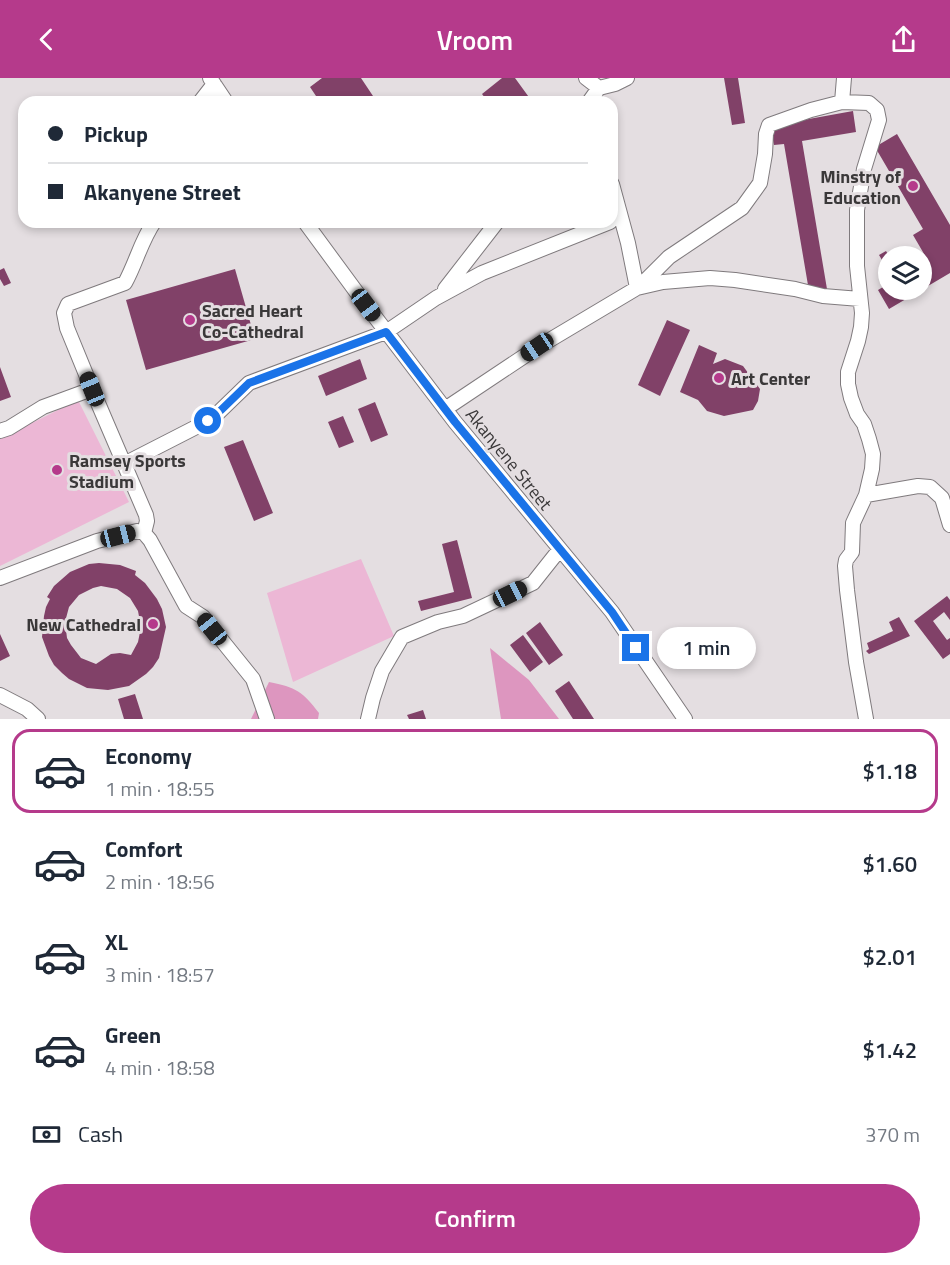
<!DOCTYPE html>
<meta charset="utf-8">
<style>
body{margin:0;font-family:"Titillium Web",sans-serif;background:#f6f6f7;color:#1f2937;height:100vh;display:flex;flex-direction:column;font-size:22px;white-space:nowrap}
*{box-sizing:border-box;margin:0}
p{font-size:20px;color:#747a83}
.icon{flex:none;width:33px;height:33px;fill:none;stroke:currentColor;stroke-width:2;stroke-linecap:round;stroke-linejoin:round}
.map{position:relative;height:641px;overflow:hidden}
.details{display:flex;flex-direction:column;background:#fff;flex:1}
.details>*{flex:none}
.hud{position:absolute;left:18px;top:18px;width:600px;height:132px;border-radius:18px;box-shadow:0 3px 9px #0003;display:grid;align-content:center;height:132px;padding:0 30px;background:#fff}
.fabs{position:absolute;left:878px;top:168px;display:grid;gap:12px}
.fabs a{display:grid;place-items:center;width:54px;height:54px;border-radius:50%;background:#fff;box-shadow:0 3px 9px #0003;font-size:30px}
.end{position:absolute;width:27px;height:27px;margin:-14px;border:8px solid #1a73e8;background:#fff;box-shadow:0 0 0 3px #fff}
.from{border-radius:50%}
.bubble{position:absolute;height:42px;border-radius:21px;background:#fff;box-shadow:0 3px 9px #0003;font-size:20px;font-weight:600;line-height:42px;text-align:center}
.car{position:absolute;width:18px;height:36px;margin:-18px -9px;border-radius:8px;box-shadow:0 0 4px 2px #0007;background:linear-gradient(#222 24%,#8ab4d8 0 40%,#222 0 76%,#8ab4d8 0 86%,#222 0)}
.hud b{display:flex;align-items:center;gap:21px;height:57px;font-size:22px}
.hud b+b{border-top:2px solid #e0e1e3}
.hud i{width:15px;height:15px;background:#1f2937}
ul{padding:10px 0 0;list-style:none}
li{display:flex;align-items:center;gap:18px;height:84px;margin:0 12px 9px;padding:0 18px;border:3px solid transparent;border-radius:18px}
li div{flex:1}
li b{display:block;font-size:22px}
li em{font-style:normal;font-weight:600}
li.current{border-color:#b53a8b}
li>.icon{width:54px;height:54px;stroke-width:1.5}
.pay{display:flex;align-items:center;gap:15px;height:66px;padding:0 30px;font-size:22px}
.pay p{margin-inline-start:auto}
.action{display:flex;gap:12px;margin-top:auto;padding:12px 30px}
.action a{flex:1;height:69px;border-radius:36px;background:#b53a8b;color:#fff;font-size:24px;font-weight:600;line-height:69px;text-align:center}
header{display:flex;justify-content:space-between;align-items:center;height:78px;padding:0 30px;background:#b53a8b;color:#fff;font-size:27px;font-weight:600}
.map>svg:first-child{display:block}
</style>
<header><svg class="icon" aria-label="back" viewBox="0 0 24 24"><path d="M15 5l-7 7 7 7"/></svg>Vroom<svg class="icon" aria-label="share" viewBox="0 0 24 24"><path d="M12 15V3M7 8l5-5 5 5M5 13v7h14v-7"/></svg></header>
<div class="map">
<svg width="950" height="641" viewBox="0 0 950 641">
<rect width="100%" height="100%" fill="#e4dee1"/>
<path fill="#ecb7d5" d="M 78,322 L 129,424 L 0,488 L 0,361 Z
M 361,481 L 394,558 L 293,604 L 267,515 Z"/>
<path fill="#dd96bf" d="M 490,570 L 529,602 L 559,641 L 501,641 Z
M 269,604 C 296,609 303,614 319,635 L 318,641 L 251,641 Z"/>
<path fill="#814168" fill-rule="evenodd" d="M 322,0 L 361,0 L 377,24 L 320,24 L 310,9 Z
M 502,0 L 515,0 L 531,22 L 528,24 L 488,24 L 482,16 Z
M 724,0 L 738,0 L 745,45 L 732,47 Z
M 853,33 L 856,54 L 802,63 L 827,211 L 809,213 L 784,66 L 774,67 L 770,48 Z
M 897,56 L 950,147 L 950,195 L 889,231 L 878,212 L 888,206 L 888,212 L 921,212 L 921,185 L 927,181 L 913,157 L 923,151 L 875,69 Z
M 886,173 L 889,178 L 888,178 L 888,192 L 879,177 Z
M 4,190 L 11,205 L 4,208 L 0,201 L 0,192 Z
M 235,191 L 255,261 L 146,292 L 126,222 Z
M 667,242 L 690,252 L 660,318 L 638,307 Z
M 699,267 L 717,275 L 713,286 L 725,281 L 743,288 L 760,311 L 758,323 L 753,332 L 724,338 L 707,333 L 698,322 L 680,314 Z
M 360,281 L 367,301 L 326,318 L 318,298 Z
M 0,289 L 11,319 L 0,323 Z
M 375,324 L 388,357 L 371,364 L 358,331 Z
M 343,338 L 354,364 L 339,370 L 328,344 Z
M 243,362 L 273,435 L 254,443 L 224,369 Z
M 457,462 L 472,520 L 421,533 L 418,523 L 454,514 L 442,466 Z
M 99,485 L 120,487 L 136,493 L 135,497 L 145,505 L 157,521 L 162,531 L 166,549 L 159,580 L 153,589 L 146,596 L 129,608 L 108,612 L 87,610 L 69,601 L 62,595 L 54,587 L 49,578 L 42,559 L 44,538 L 46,529 L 50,521 L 47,519 L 54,508 L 70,494 L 89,486 ZM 101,508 L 117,511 L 130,520 L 138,533 L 141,549 L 138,564 L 131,577 L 120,575 L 111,576 L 96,586 L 81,580 L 71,567 L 67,560 L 65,544 L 69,529 L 79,517 L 93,510 Z
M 947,518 L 950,522 L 950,542 L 944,534 L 933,543 L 947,562 L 950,560 L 950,576 L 943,581 L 914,543 Z
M 899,539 L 910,558 L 869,576 L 866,573 L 869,571 L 867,565 L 893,553 L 889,544 Z
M 540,544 L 563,577 L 549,587 L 526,555 Z
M 0,556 L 10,578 L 0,583 Z
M 523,557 L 543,584 L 530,594 L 510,567 Z
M 569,603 L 594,641 L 573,641 L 555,613 Z
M 135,616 L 143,641 L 124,641 L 118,621 Z
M 423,632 L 426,641 L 409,641 L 407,637 Z"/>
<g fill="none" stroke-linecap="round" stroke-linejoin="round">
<g stroke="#7f7a7d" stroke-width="16">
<path id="minor" d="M 210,0 L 226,24
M 586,0 L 599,10 L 615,6 L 627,0
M 844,0 L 842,24 L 869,25 L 877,32 L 879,42 L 864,91 L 857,132 L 857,188 L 862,235 L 861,249 L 858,263 L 848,294 L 848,306 L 851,320 L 857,336 L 864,346 L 869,361 L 873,376 L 872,391 L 866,417 L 853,445 L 852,474 L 846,482 L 845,488 L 847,512 L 856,584 L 866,641
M 200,24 L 214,6
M 589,24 L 599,10
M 612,106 L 628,165 L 637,210
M 305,144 L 366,227 L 455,344 L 612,534 L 685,641
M 639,209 L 669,179 L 742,130 L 760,105 L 765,76 L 766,56 L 769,47 L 811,32 L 842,24
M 445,211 L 497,144
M 445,331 L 538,269 L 637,210 L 663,204 L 710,200 L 735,202 L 795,211 L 823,218 L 860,221
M 0,353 L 9,350 L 43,329 L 92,311
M 124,386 L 208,343 L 218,335 L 249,305 L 386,254 L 436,220 L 482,195 L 610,144
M 866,417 L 918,408 L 930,409 L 942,420 L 950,447
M 144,455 L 147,443 L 146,437 L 92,311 L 67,250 L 64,235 L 68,226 L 125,205 C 136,185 141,163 154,144
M 0,500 L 97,463 L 137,453 L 144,455 L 150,462 L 186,528 L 203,539 L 253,601 L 267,641
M 0,617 L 27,631 L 38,641
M 368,641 L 373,620 L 382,593 L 402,559 L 438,544 L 463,538 L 533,505 L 560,471"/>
</g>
<use href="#minor" stroke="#fff" stroke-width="14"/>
</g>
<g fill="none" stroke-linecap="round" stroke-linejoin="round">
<path stroke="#1a73e8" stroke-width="8" d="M 208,343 L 218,335 L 249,305 L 386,254 L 455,344 L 612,534 L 636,570"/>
</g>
<g fill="#b53a8b" stroke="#e4dee1" stroke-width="2">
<circle cx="913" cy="108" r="6"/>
<circle cx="190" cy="242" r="6"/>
<circle cx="719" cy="300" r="6"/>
<circle cx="57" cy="392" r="6"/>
<circle cx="153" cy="546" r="6"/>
</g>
<g text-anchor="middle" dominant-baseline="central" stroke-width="6" stroke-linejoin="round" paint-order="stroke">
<g font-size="18" font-weight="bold" fill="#3a3839" stroke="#e4dee1" text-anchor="start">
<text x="901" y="98" text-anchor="end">Minstry of<tspan x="901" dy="21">Education</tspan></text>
<text x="202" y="232">Sacred Heart<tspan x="202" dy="21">Co-Cathedral</tspan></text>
<text x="731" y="300">Art Center</text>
<text x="69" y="382">Ramsey Sports<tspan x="69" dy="21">Stadium</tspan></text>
<text x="141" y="546" text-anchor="end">New Cathedral</text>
</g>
<g font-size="18" fill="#3a3839" stroke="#e4dee1">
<text transform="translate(509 381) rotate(51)">Akanyene Street</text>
</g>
</g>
</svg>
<div class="fabs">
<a><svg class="icon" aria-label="layers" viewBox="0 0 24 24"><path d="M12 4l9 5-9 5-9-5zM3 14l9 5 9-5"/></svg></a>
</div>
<i class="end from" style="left:208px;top:343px"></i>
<i class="end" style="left:636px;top:570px"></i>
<div class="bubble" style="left:657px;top:549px;width:99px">1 min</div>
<i class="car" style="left:366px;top:227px;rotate:143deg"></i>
<i class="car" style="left:537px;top:269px;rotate:236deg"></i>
<i class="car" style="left:92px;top:311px;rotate:338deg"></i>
<i class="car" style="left:118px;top:458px;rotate:76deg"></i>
<i class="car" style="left:510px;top:516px;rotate:64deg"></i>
<i class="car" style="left:212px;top:551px;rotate:321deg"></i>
<div class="hud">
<b><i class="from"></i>Pickup</b>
<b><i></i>Akanyene Street</b>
</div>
</div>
<section class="details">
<ul>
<li class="current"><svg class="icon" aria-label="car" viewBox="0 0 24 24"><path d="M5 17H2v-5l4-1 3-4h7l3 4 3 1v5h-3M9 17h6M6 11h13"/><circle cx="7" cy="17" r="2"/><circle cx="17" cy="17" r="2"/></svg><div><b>Economy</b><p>1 min · 18:55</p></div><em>$1.18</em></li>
<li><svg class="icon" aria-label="car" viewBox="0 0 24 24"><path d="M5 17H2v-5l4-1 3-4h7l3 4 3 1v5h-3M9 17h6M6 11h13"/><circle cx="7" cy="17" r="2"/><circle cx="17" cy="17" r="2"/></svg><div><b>Comfort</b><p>2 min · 18:56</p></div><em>$1.60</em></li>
<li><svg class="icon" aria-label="car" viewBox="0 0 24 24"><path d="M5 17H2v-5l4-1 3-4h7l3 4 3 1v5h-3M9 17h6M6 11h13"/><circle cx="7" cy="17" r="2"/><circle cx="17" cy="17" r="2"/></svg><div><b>XL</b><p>3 min · 18:57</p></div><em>$2.01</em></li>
<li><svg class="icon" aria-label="car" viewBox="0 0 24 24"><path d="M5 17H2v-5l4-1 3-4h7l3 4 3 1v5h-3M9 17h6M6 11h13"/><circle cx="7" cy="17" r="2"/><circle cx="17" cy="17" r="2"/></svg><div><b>Green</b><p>4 min · 18:58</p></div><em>$1.42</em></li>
</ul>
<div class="pay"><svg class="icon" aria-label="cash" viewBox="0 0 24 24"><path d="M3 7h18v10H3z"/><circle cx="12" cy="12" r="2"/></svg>Cash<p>370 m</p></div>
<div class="action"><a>Confirm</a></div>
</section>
